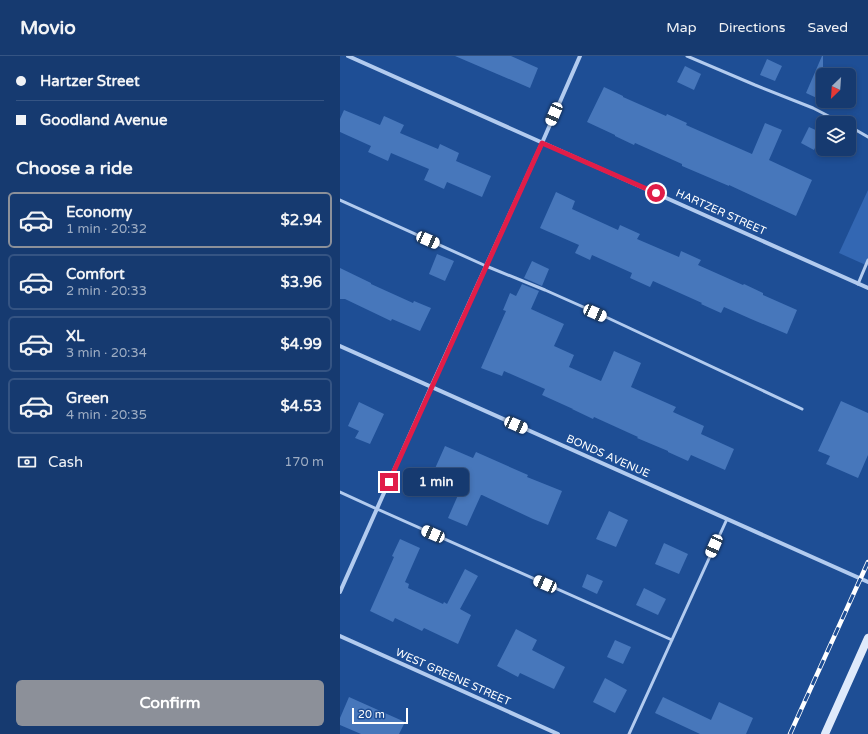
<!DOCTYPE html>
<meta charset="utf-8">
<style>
body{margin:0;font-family:"Varela Round",sans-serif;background:#234578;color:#f1f3f6;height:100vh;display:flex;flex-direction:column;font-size:15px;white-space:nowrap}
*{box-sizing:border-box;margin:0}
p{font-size:13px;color:#9eadc3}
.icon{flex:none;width:22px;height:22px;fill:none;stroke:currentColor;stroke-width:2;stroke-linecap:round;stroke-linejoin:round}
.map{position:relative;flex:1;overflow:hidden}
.panel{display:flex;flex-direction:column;background:#163a70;width:340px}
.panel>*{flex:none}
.top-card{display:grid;align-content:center;height:88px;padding:0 16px;background:#163a70}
.needle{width:26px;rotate:205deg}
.tools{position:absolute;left:476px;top:12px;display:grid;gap:8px}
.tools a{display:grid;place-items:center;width:40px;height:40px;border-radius:6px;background:#163a70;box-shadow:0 2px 6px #0003,0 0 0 1px #355483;font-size:20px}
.scale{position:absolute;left:12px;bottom:10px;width:56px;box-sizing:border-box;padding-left:4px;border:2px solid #fff;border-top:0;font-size:11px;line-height:14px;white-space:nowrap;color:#fff;-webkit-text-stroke:3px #1e4e95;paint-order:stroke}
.end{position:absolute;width:18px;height:18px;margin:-9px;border:5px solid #e11d48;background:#fff;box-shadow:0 0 0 2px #fff}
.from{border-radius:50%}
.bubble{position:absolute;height:28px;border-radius:6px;background:#163a70;box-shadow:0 2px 6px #0003,0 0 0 1px #355483;font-size:13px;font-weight:700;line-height:28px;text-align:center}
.car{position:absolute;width:12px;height:24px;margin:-12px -6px;border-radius:5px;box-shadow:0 0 3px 1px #0007;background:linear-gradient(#fff 24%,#345 0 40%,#fff 0 76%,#345 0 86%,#fff 0)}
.top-card b{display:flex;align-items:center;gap:14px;height:38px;font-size:15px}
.top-card b+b{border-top:1px solid #355483}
.top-card i{width:10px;height:10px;background:#f1f3f6}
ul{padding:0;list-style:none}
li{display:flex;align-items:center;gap:12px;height:56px;margin:0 8px 6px;padding:0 8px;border:2px solid #355483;border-radius:6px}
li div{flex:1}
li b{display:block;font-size:15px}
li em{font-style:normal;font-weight:700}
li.selected{border-color:#8c9099}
li>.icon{width:36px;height:36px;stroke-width:1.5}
h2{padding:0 16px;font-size:18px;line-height:48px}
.pay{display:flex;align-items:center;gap:10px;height:44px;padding:0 16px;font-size:15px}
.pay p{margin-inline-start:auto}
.action{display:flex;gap:8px;margin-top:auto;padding:8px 16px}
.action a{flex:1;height:46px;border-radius:6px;background:#8c9099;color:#fff;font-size:16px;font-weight:700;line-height:46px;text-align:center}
header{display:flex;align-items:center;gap:24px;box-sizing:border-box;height:56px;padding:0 20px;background:#163a70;border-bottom:1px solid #355483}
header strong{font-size:19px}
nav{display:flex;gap:22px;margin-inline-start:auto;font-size:14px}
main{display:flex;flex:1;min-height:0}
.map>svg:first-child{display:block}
</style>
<header>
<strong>Movio</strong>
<nav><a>Map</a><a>Directions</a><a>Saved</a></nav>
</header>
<main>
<section class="panel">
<div class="top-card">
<b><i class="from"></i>Hartzer Street</b>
<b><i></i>Goodland Avenue</b>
</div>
<h2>Choose a ride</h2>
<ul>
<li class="selected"><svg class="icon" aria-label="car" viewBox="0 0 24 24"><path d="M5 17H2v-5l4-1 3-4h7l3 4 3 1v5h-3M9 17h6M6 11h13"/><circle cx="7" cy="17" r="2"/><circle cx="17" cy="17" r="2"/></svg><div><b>Economy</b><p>1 min · 20:32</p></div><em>$2.94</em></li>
<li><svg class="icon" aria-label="car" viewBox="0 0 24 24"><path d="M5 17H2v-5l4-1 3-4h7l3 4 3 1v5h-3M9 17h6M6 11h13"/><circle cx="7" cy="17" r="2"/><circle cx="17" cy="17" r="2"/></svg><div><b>Comfort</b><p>2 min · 20:33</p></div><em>$3.96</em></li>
<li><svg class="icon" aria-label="car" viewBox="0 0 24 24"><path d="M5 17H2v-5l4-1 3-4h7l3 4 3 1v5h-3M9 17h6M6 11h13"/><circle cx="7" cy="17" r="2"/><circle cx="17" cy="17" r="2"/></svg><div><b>XL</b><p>3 min · 20:34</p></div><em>$4.99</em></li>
<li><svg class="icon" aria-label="car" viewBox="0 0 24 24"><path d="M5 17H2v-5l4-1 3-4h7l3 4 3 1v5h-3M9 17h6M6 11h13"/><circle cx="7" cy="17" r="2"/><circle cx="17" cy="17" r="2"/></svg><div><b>Green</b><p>4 min · 20:35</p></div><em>$4.53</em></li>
</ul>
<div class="pay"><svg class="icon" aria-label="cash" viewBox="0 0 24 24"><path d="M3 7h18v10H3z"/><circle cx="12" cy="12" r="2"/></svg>Cash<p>170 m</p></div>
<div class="action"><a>Confirm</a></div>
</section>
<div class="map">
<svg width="528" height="678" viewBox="0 0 528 678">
<rect width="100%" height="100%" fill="#1e4e95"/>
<path fill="#3367b3" d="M 528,134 L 528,210 L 499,197 Z"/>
<path fill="#4777bb" d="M 115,0 L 171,0 L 198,12 L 190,32 Z
M 482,0 L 483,0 L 483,34 L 479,43 L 466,37 Z
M 427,3 L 442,10 L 435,25 L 420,19 Z
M 345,10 L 361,18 L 354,34 L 337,26 Z
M 264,31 L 283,40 L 283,41 L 326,60 L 327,58 L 347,67 L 346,69 L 412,98 L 425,67 L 442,74 L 429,104 L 472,124 L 456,160 L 389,129 L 389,130 L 342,110 L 342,108 L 295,87 L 294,89 L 275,80 L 275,79 L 247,66 Z
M 4,54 L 40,69 L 44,60 L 64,69 L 60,77 L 98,93 L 100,88 L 119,97 L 116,105 L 151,120 L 142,141 L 107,126 L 104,133 L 84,124 L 89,113 L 51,97 L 48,105 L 28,96 L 31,90 L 0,76 L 0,63 Z
M 469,71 L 482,77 L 474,94 L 461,87 Z
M 216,136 L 235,145 L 232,153 L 278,174 L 280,169 L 300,178 L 297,183 L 339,201 L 341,195 L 361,204 L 358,209 L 403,229 L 404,228 L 423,237 L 423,239 L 457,254 L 447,278 L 411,263 L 384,251 L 381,257 L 361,248 L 362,247 L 313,225 L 310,231 L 290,222 L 292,217 L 252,199 L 250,204 L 235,197 L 239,189 L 200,172 Z
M 97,198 L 114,205 L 105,225 L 89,218 Z
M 192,205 L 209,213 L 202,230 L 184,222 Z
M 0,212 L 31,227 L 31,228 L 73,247 L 74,245 L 91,252 L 80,275 L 52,263 L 51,265 L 5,243 L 0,243 Z
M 182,228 L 199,235 L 191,253 L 224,268 L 214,290 L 234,299 L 229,311 L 261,325 L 274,295 L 301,307 L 291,331 L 336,351 L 333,356 L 364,370 L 361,378 L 394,393 L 385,414 L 351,399 L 348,405 L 328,396 L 328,395 L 297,382 L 298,381 L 254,361 L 253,363 L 232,353 L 233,353 L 202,339 L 205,333 L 164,315 L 162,320 L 141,312 L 166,255 L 163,254 L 170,237 L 176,240 Z
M 501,345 L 528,357 L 528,399 L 518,422 L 486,408 L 490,400 L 478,395 Z
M 19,346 L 44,358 L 30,388 L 15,382 L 19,375 L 8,370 Z
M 105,390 L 133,402 L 136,396 L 188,419 L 187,421 L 222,435 L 208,469 L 193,463 L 142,439 L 141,439 L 127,470 L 108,462 L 122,430 L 120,430 L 121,429 L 93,417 Z
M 269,455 L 288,464 L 276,491 L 256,483 Z
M 60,483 L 80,492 L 65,526 L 69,528 L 68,532 L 103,548 L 104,546 L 107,548 L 125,513 L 138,520 L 120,553 L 131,559 L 118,588 L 84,572 L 82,575 L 55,562 L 53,566 L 30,555 L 54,501 L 52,500 Z
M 324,487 L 348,498 L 339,518 L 315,508 Z
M 247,518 L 263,525 L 257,538 L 242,531 Z
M 304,532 L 326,543 L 318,559 L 296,549 Z
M 176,573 L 197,584 L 192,594 L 225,611 L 214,633 L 180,617 L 178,621 L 157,610 Z
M 275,584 L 291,591 L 283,608 L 267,601 Z
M 265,622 L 287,634 L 275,657 L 253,646 Z
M 9,641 L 65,666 L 59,678 L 21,678 L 0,669 L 0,662 Z
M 323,641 L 371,664 L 379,646 L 413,662 L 406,678 L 360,678 L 315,657 Z"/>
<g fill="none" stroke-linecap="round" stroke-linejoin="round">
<path stroke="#b2cbef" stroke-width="3" d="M 347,0 L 415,29 L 473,52 L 502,67
M 509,70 L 528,81
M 0,144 L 146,210 L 205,234 L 268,262 L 462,353
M 518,228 L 528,204
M 0,436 L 37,453 L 332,584
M 289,678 L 387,463"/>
<path stroke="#b2cbef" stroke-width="4" d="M 8,0 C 181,78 355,154 528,232
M 0,290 L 528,526
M 0,536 L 91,331 L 202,87 L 240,0
M 0,580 L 218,678"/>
<path stroke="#dfeafb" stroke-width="8" d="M 485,678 L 528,582"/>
<g stroke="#fff" stroke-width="4.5">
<path id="rail" d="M 450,678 L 528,506"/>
</g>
<use href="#rail" stroke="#1e4e95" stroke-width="3" stroke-dasharray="9" stroke-linecap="butt"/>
</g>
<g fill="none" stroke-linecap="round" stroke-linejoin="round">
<path stroke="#e11d48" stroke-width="5" d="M 49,426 L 202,87 L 316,137"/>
</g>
<g text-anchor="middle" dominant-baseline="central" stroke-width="3.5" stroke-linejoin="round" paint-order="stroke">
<g font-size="11" fill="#fff" stroke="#1e4e95">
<text transform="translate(381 156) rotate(24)">HARTZER STREET</text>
<text transform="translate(268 400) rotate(24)">BONDS AVENUE</text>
<text transform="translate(113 621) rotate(24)">WEST GREENE STREET</text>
</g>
</g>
</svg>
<div class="tools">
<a><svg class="needle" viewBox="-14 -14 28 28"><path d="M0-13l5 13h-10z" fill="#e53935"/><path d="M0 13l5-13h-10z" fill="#9eadc3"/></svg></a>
<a><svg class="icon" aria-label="layers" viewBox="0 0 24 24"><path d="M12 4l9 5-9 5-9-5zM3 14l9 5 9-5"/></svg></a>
</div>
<div class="scale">20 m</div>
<i class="end from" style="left:316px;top:137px"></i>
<i class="end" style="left:49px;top:426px"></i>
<div class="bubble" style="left:63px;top:412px;width:66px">1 min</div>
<i class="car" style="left:214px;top:58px;rotate:203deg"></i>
<i class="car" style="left:88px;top:184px;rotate:114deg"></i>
<i class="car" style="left:255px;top:257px;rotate:114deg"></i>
<i class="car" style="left:176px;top:369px;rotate:114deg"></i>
<i class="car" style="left:93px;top:478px;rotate:294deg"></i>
<i class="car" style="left:374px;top:490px;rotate:204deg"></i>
<i class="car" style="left:205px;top:528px;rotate:294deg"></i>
</div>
</main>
